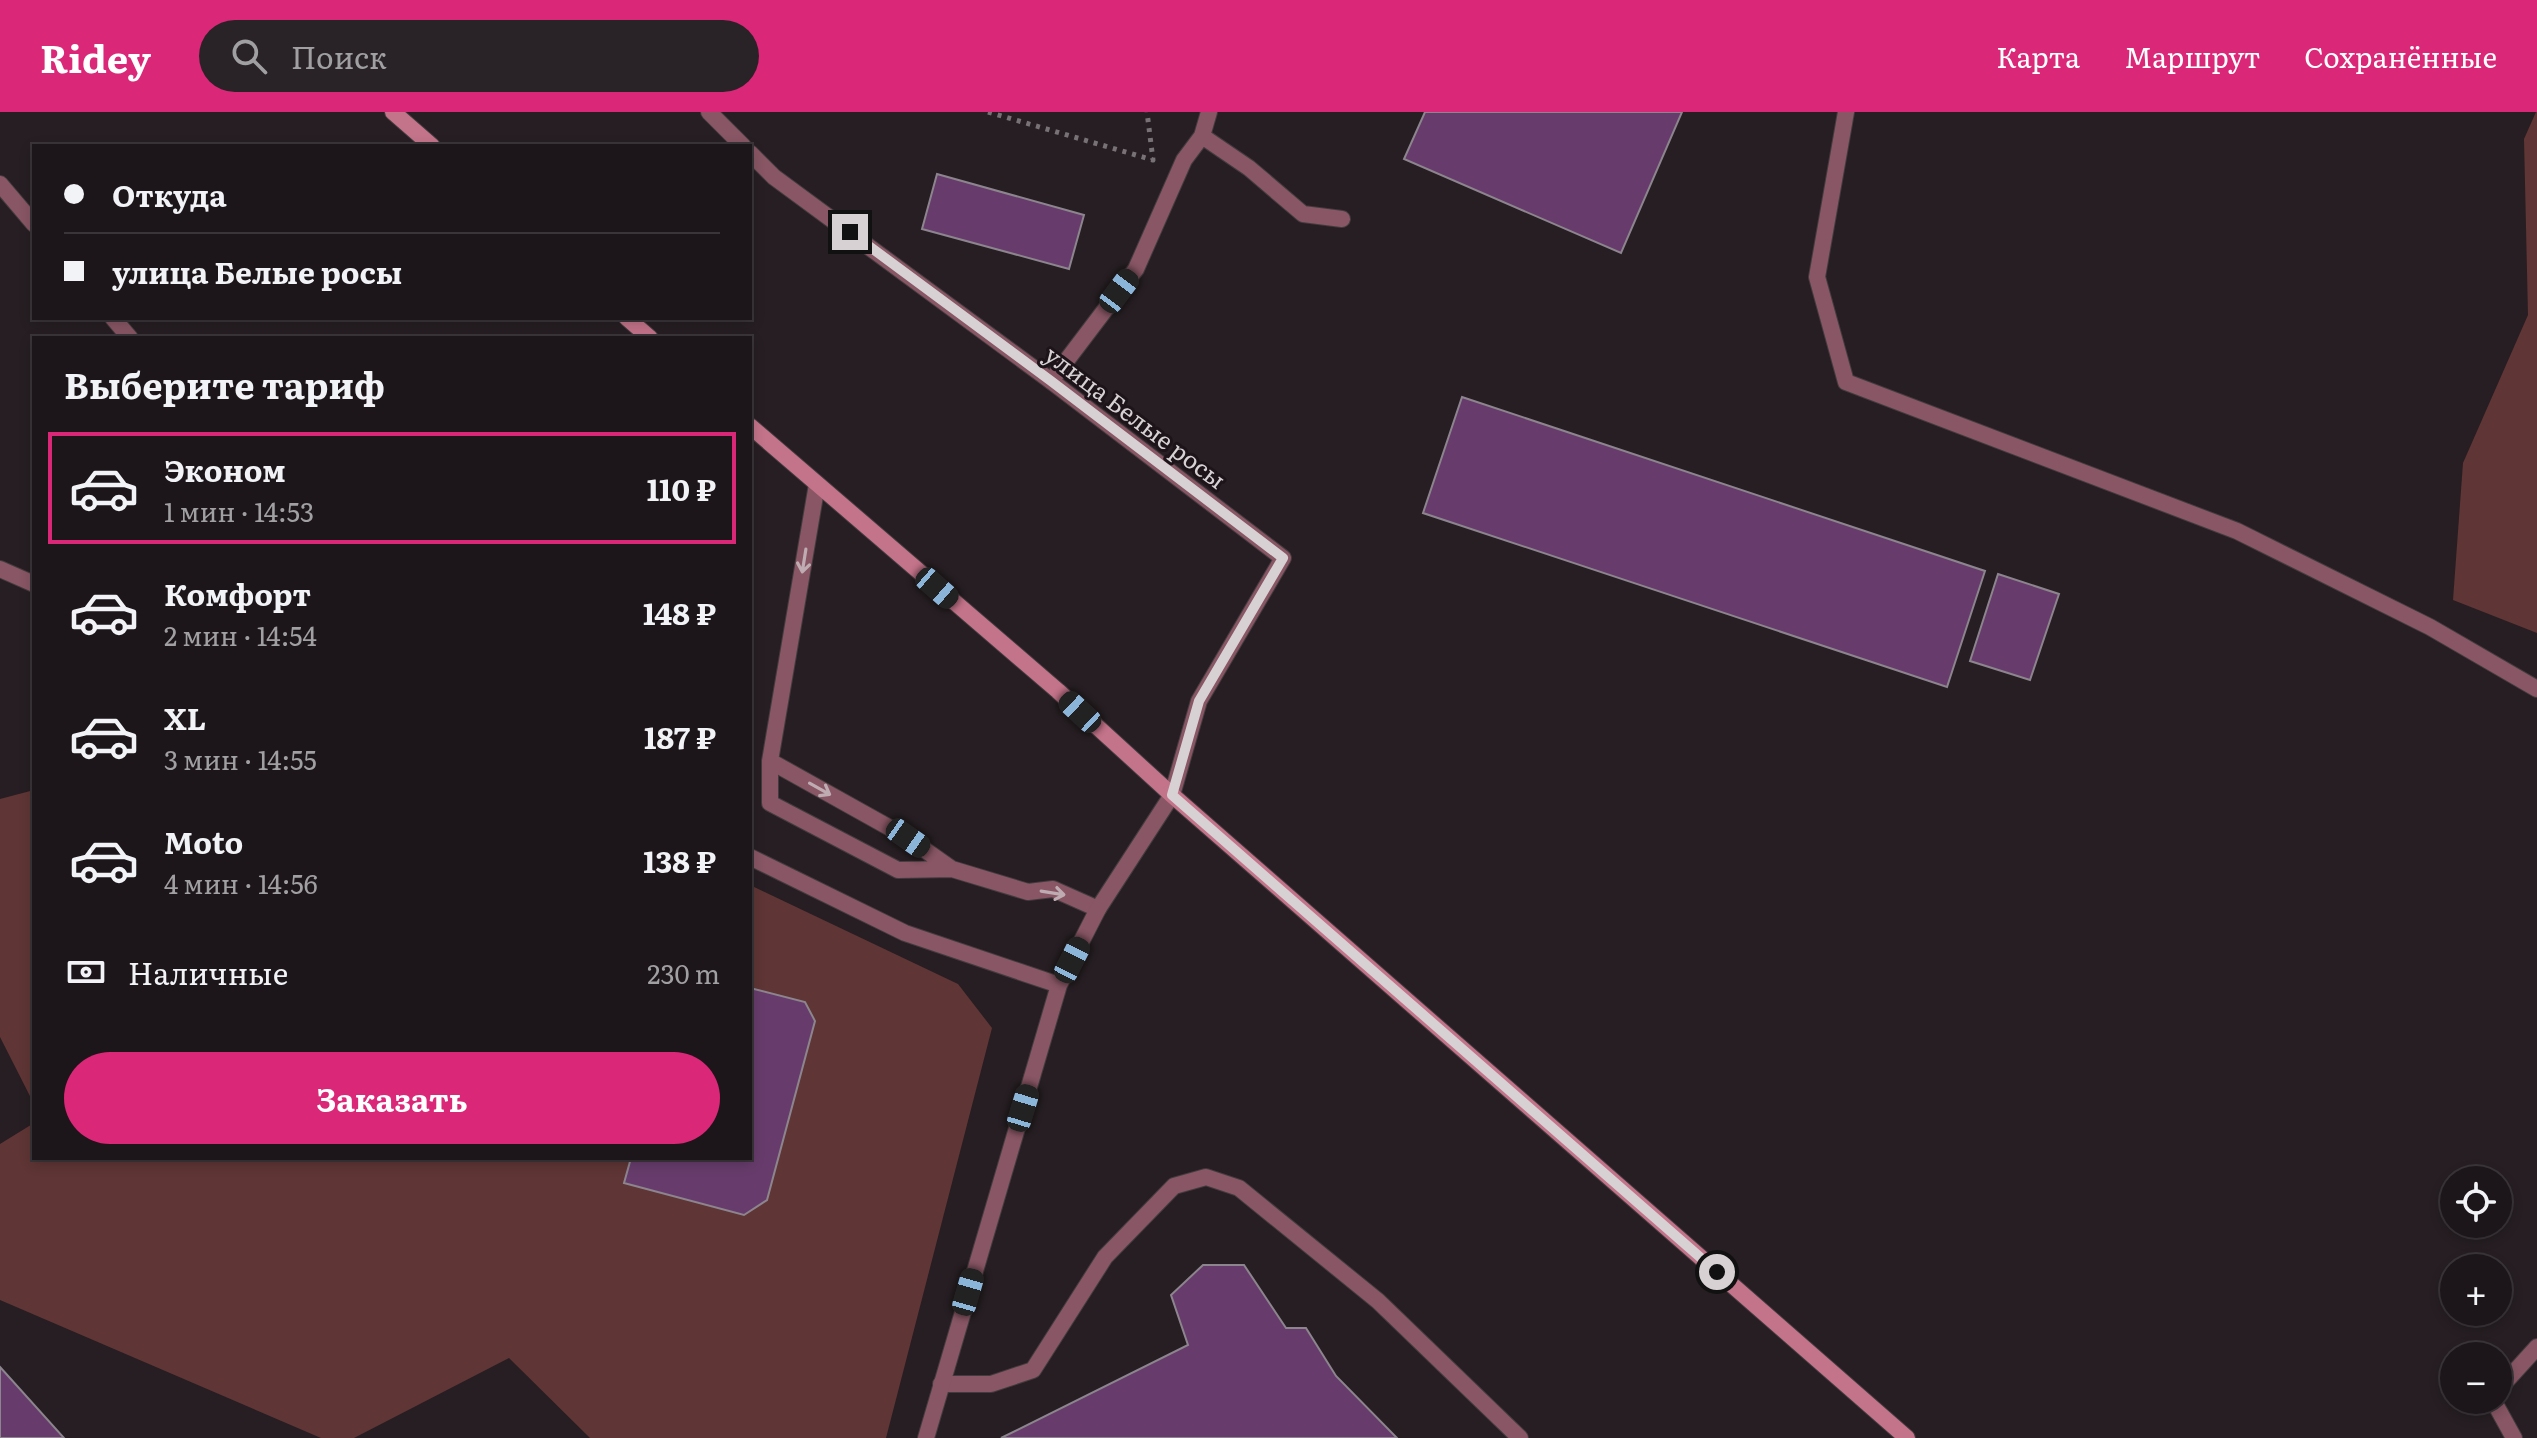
<!DOCTYPE html>
<html lang="ru">
<meta charset="utf-8">
<style>
body{margin:0;font-family:Literata,serif;background:#292327;color:#f1f3f6;height:100vh;display:flex;flex-direction:column;font-size:30px;white-space:nowrap}
*{box-sizing:border-box;margin:0}
p{font-size:26px;color:#a09fa2}
.icon{flex:none;width:44px;height:44px;fill:none;stroke:currentColor;stroke-width:2;stroke-linecap:round;stroke-linejoin:round}
.map{position:relative;flex:1;overflow:hidden}
.drawer{position:absolute;left:32px;top:224px;width:720px;height:824px;display:flex;flex-direction:column;background:#1c161a;border-radius:0px;box-shadow:0 4px 12px #0003,0 0 0 2px #3a3539}
.drawer>*{flex:none}
.top-card{position:absolute;left:32px;top:32px;width:720px;height:176px;border-radius:0px;box-shadow:0 4px 12px #0003,0 0 0 2px #3a3539;display:grid;align-content:center;height:176px;padding:0 32px;background:#1c161a}
.tools{position:absolute;left:2440px;top:1054px;display:grid;gap:16px}
.tools a{display:grid;place-items:center;width:72px;height:72px;border-radius:50%;background:#1c161a;box-shadow:0 4px 12px #0003,0 0 0 2px #3a3539;font-size:40px}
.end{position:absolute;width:36px;height:36px;margin:-18px;border:10px solid #d7d1d4;background:#111;box-shadow:0 0 0 4px #111}
.from{border-radius:50%}
.car{position:absolute;width:24px;height:48px;margin:-24px -12px;border-radius:10px;box-shadow:0 0 6px 2px #0007;background:linear-gradient(#222 24%,#8ab4d8 0 40%,#222 0 76%,#8ab4d8 0 86%,#222 0)}
.top-card b{display:flex;align-items:center;gap:28px;height:76px;font-size:30px}
.top-card b+b{border-top:2px solid #3a3539}
.top-card i{width:20px;height:20px;background:#f1f3f6}
ul{padding:0;list-style:none}
li{display:flex;align-items:center;gap:24px;height:112px;margin:0 16px 12px;padding:0 16px;border:4px solid transparent;border-radius:0px}
li div{flex:1}
li b{display:block;font-size:30px}
li em{font-style:normal;font-weight:700}
li.on{border-color:#db2777}
li>.icon{width:72px;height:72px;stroke-width:1.5}
h2{padding:0 32px;font-size:36px;line-height:96px}
.pay{display:flex;align-items:center;gap:20px;height:88px;padding:0 32px;font-size:30px}
.pay p{margin-inline-start:auto}
.button{display:flex;gap:16px;margin-top:auto;padding:16px 32px}
.button a{flex:1;height:92px;border-radius:48px;background:#db2777;color:#fff;font-size:32px;font-weight:700;line-height:92px;text-align:center}
header{display:flex;align-items:center;gap:48px;box-sizing:border-box;height:112px;padding:0 40px;background:#db2777;color:#fff}
header strong{font-size:38px}
nav{display:flex;gap:44px;margin-inline-start:auto;font-size:28px}
.search{width:560px;height:72px;background:#292327;display:flex;align-items:center;gap:20px;box-sizing:border-box;padding:0 28px;border-radius:44px;color:#a09fa2;font-size:30px}
.map>svg:first-child{display:block}
</style>
<header>
<strong>Ridey</strong>
<div class="search"><svg class="icon" aria-label="search" viewBox="0 0 24 24"><circle cx="10" cy="10" r="6"/><path d="M15 15l6 6"/></svg>Поиск</div>
<nav><a>Карта</a><a>Маршрут</a><a>Сохранённые</a></nav>
</header>
<div class="map">
<svg width="2537" height="1326" viewBox="0 0 2537 1326">
<rect width="100%" height="100%" fill="#261e22"/>
<path fill="#5f3535" d="M 2536,0 L 2537,0 L 2537,521 L 2453,488 L 2463,351 L 2528,203 L 2524,27 Z
M 34,678 L 34,992 L 0,925 L 0,687 Z
M 750,773 L 958,872 L 992,916 L 886,1326 L 590,1326 L 509,1246 L 354,1326 L 321,1326 L 0,1188 L 0,1032 L 34,1011 L 34,1046 L 750,1046 Z"/>
<path fill="#673c6c" stroke="#8c858d" stroke-width="2" d="M 1425,0 L 1682,0 L 1621,141 L 1404,47 Z
M 937,62 L 1084,103 L 1069,157 L 922,117 Z
M 1462,285 L 1985,459 L 1947,575 L 1423,401 Z
M 1998,462 L 2059,482 L 2030,568 L 1970,549 Z
M 750,876 L 805,890 L 815,909 L 767,1088 L 744,1103 L 624,1071 L 631,1046 L 750,1046 Z
M 1203,1153 L 1244,1153 L 1286,1216 L 1306,1216 L 1336,1264 L 1397,1326 L 1001,1326 L 1188,1233 L 1171,1183 Z
M 0,1255 L 64,1326 L 0,1326 Z"/>
<g fill="none" stroke-linecap="round" stroke-linejoin="round">
<g stroke="#423b3e" stroke-width="18">
<path id="lane" d="M 1209,0 L 1202,24 L 1249,56 L 1303,102 L 1342,107
M 1846,0 L 1817,165 L 1846,270 L 2237,419 L 2430,515 L 2537,577
M 0,72 L 34,112
M 113,206 L 130,226
M 1051,269 L 1136,157 L 1184,48 L 1202,24
M 817,372 L 770,649 L 908,726 L 952,757 L 1028,780 L 1053,777 L 1098,797
M 770,649 L 770,691 L 898,758 L 952,757
M 941,1272 L 991,1272 L 1033,1258 L 1105,1145 L 1174,1074 L 1206,1065 L 1239,1076 L 1378,1189 L 1520,1326
M 2498,1278 L 2537,1235
M 2493,1288 L 2514,1326"/>
</g>
<g stroke="#423b3e" stroke-width="18">
<path id="street" d="M 709,0 L 743,34
M 750,41 L 774,65 L 1051,269 L 1283,446 L 1199,589 L 1172,683 L 1098,797 L 1059,873 L 926,1326
M 0,457 L 34,472
M 750,745 L 905,821 L 1059,873"/>
</g>
<g stroke="#423b3e" stroke-width="18">
<path id="secondary" d="M 393,0 L 432,34
M 627,206 L 650,226
M 750,314 L 1058,579 L 1172,683 L 1907,1326"/>
</g>
<path stroke="#787175" stroke-width="5" stroke-dasharray="4 6" stroke-linecap="butt" d="M 988,0 L 1153,48 L 1147,0"/>
<use href="#lane" stroke="#885664" stroke-width="16"/>
<use href="#street" stroke="#885664" stroke-width="16"/>
<use href="#secondary" stroke="#c3738a" stroke-width="16"/>
</g>
<defs><path id="oneway-shaft" d="M-6 0H5M1.5-3L5.5 0L1.5 3" fill="none" stroke-width="1.6" stroke-linecap="round" stroke-linejoin="round" transform="scale(2)"/></defs>
<g stroke="#bfacb2">
<use href="#oneway-shaft" transform="translate(804 449) rotate(99)"/>
<use href="#oneway-shaft" transform="translate(820 677) rotate(29)"/>
<use href="#oneway-shaft" transform="translate(1053 781) rotate(9)"/>
</g>
<g fill="none" stroke-linecap="round" stroke-linejoin="round">
<path stroke="#d7d1d4" stroke-width="10" d="M 850,120 L 1051,269 L 1283,446 L 1199,589 L 1172,683 L 1717,1160"/>
</g>
<g text-anchor="middle" dominant-baseline="central" stroke-width="6" stroke-linejoin="round" paint-order="stroke">
<g font-size="24" fill="#d7d1d4" stroke="#1c1419">
<text transform="translate(1136 304) rotate(37)">улица Белые росы</text>
</g>
</g>
</svg>
<div class="tools">
<a><svg class="icon" aria-label="locate" viewBox="0 0 24 24"><circle cx="12" cy="12" r="6"/><path d="M12 2v4M12 18v4M2 12h4M18 12h4"/></svg></a>
<a>+</a>
<a>−</a>
</div>
<i class="end from" style="left:1717px;top:1160px"></i>
<i class="end" style="left:850px;top:120px"></i>
<i class="car" style="left:1119px;top:179px;rotate:37deg"></i>
<i class="car" style="left:937px;top:476px;rotate:131deg"></i>
<i class="car" style="left:1080px;top:600px;rotate:313deg"></i>
<i class="car" style="left:908px;top:726px;rotate:125deg"></i>
<i class="car" style="left:1072px;top:848px;rotate:27deg"></i>
<i class="car" style="left:1023px;top:996px;rotate:17deg"></i>
<i class="car" style="left:968px;top:1180px;rotate:16deg"></i>
<div class="top-card">
<b><i class="from"></i>Откуда</b>
<b><i></i>улица Белые росы</b>
</div>
<section class="drawer">
<h2>Выберите тариф</h2>
<ul>
<li class="on"><svg class="icon" aria-label="car" viewBox="0 0 24 24"><path d="M5 17H2v-5l4-1 3-4h7l3 4 3 1v5h-3M9 17h6M6 11h13"/><circle cx="7" cy="17" r="2"/><circle cx="17" cy="17" r="2"/></svg><div><b>Эконом</b><p>1 мин · 14:53</p></div><em>110 ₽</em></li>
<li><svg class="icon" aria-label="car" viewBox="0 0 24 24"><path d="M5 17H2v-5l4-1 3-4h7l3 4 3 1v5h-3M9 17h6M6 11h13"/><circle cx="7" cy="17" r="2"/><circle cx="17" cy="17" r="2"/></svg><div><b>Комфорт</b><p>2 мин · 14:54</p></div><em>148 ₽</em></li>
<li><svg class="icon" aria-label="car" viewBox="0 0 24 24"><path d="M5 17H2v-5l4-1 3-4h7l3 4 3 1v5h-3M9 17h6M6 11h13"/><circle cx="7" cy="17" r="2"/><circle cx="17" cy="17" r="2"/></svg><div><b>XL</b><p>3 мин · 14:55</p></div><em>187 ₽</em></li>
<li><svg class="icon" aria-label="car" viewBox="0 0 24 24"><path d="M5 17H2v-5l4-1 3-4h7l3 4 3 1v5h-3M9 17h6M6 11h13"/><circle cx="7" cy="17" r="2"/><circle cx="17" cy="17" r="2"/></svg><div><b>Moto</b><p>4 мин · 14:56</p></div><em>138 ₽</em></li>
</ul>
<div class="pay"><svg class="icon" aria-label="cash" viewBox="0 0 24 24"><path d="M3 7h18v10H3z"/><circle cx="12" cy="12" r="2"/></svg>Наличные<p>230 m</p></div>
<div class="button"><a>Заказать</a></div>
</section>
</div>
